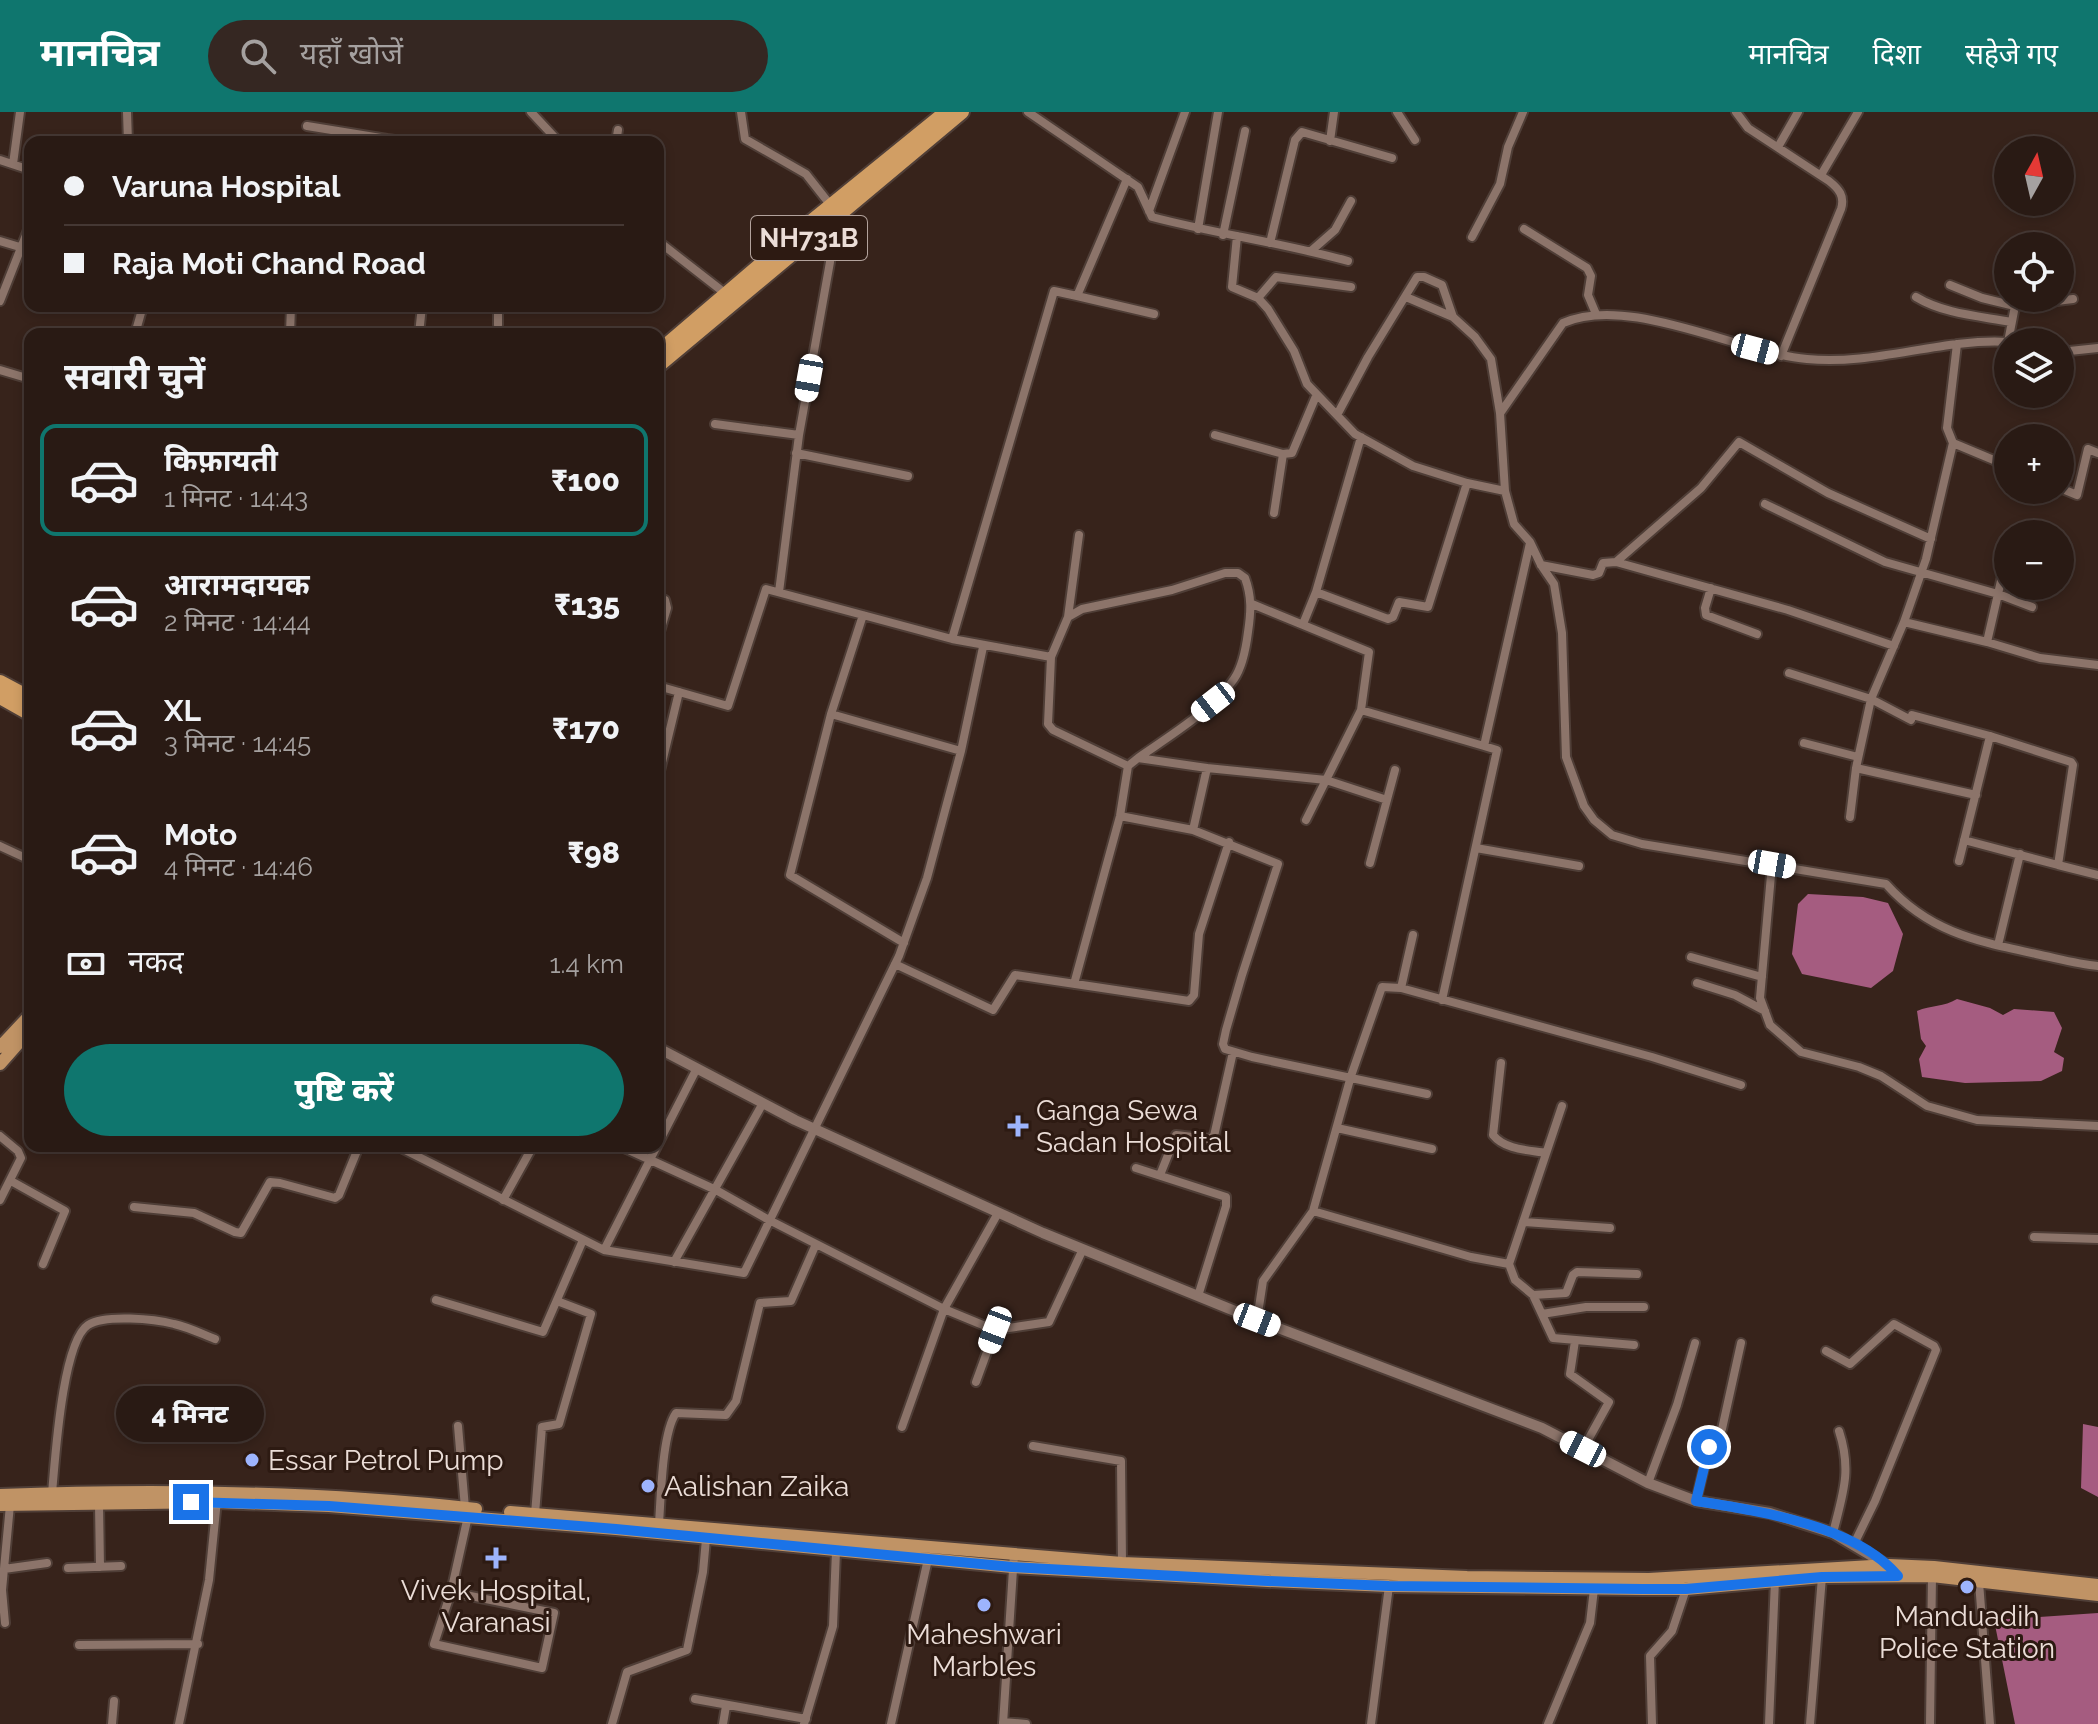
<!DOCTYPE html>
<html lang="hi">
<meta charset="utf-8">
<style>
body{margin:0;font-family:Raleway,"Noto Sans Devanagari",sans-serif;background:#352722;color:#f1f3f6;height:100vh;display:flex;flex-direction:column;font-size:30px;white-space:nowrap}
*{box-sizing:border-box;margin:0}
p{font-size:26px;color:#a5a1a0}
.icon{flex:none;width:44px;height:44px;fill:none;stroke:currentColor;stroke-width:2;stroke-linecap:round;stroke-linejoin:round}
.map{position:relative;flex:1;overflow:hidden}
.side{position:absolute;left:24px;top:216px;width:640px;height:824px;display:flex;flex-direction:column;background:#291a14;border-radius:16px;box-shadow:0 4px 12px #0003,0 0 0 2px #453834}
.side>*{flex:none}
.hud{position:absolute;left:24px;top:24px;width:640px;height:176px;border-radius:16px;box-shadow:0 4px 12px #0003,0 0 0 2px #453834;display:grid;align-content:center;height:176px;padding:0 40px;background:#291a14}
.needle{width:52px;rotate:8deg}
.fabs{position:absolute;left:1994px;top:24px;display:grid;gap:16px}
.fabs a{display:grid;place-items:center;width:80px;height:80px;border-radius:50%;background:#291a14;box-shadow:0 4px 12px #0003,0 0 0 2px #453834;font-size:40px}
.end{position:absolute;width:36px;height:36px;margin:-18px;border:10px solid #1a73e8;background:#fff;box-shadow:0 0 0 4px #fff}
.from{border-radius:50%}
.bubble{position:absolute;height:56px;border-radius:28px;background:#291a14;box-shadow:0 4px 12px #0003,0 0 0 2px #453834;font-size:26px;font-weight:800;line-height:56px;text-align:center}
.car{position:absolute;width:24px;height:48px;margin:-24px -12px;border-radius:10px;box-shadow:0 0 6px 2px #0007;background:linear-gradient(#fff 24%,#345 0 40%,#fff 0 76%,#345 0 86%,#fff 0)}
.hud b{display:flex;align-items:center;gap:28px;height:76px;font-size:30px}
.hud b+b{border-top:2px solid #453834}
.hud i{width:20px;height:20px;background:#f1f3f6}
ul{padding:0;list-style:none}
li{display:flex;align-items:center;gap:24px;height:112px;margin:0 16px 12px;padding:0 24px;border:4px solid transparent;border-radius:16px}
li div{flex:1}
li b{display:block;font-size:30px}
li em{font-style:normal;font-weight:800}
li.selected{border-color:#0f766e}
li>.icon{width:72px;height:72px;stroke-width:1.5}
h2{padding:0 40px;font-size:36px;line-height:96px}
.pay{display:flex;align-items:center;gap:20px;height:88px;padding:0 40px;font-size:30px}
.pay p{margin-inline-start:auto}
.button{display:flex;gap:16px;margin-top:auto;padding:16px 40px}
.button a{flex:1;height:92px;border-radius:48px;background:#0f766e;color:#fff;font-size:32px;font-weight:800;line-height:92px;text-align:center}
header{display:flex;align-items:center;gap:48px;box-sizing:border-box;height:112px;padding:0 40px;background:#0f766e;color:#fff}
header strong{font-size:38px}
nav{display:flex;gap:44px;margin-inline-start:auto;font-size:28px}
.search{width:560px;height:72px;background:#352722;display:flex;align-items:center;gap:20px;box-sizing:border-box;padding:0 28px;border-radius:44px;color:#a5a1a0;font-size:30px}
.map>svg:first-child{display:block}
</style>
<header>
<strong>मानचित्र</strong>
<div class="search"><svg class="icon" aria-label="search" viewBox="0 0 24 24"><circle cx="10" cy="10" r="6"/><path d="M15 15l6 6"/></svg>यहाँ खोजें</div>
<nav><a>मानचित्र</a><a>दिशा</a><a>सहेजे गए</a></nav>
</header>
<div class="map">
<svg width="2098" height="1612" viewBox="0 0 2098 1612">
<rect width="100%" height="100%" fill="#37231b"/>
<path fill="#a55c80" d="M 1808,782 L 1863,785 L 1888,791 L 1903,822 L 1893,859 L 1871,876 L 1802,862 L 1792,842 L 1798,792 Z
M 1957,887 L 1990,896 L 2003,903 L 2014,897 L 2054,900 L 2062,916 L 2054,940 L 2064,946 L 2062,959 L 2041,969 L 1965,971 L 1922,965 L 1919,947 L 1926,934 L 1921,927 L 1917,899 C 1931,893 1944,895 1957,887 Z
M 2083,1312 L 2098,1315 L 2098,1385 L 2081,1376 Z
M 2098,1501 L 2098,1612 L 2015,1612 L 1994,1508 Z"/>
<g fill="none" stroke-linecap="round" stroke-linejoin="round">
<g stroke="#4f3e37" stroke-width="12">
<path id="minor" d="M 127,0 L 128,30
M 531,0 L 559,30
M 741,0 L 745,27 L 806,62 L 832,95
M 1028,0 L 1138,75 L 1152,105 C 1217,122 1283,131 1348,149
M 1397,0 L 1415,28
M 1736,0 L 1748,16 L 1829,69 C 1839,77 1845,84 1841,97 L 1781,244
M 307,14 L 387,27 L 386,30
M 387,27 L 409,30
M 1330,29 L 1334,0
M 444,30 L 467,30
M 616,30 L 618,18
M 1778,35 L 1798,0
M 0,48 L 30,58
M 13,52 L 20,0
M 1821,63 L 1858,0
M 1149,99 L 1185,0
M 1198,117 L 1218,0
M 1524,117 L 1587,156 L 1591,164 L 1588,183 L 1596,202
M 1223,123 L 1245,19
M 1237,124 L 1232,175 L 1258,186 L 1268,197 L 1294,239 L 1307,272 L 1355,322 L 1413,354 L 1467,371 L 1505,379
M 1472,125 L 1500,72 L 1508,35 L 1523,0
M 0,129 L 23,136
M 658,129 L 726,182
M 1270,131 L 1295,28 L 1302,20 L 1392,46
M 1311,139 L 1335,118 L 1351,89
M 1950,173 L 1982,186 L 2015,194
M 1077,184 L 1154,202
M 1406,185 L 1453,205
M 1916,185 C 1944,202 1979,204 2011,210
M 1258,186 L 1276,165 L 1351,175
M 0,189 L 30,113
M 478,194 L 498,196 L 498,213
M 135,222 L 143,194
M 290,222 L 291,194
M 419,222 L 422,194
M 2008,230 L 2015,194 L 2073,187
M 2060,240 L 2098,236
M 0,258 L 30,267
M 1501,300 L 1563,211 C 1629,182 1736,240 1807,247 C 1874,254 1941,226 2008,230
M 1337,303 L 1368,245 L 1417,165 L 1424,165 L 1442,173 L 1453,205 L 1475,225 L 1491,247 L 1500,301 L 1505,379 L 1514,412 L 1530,430 L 1541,453 L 1554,472 L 1562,521 L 1566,645 L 1584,694 L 1594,708 L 1612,723 L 1642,732 L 1886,772 C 1929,820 1976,829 2036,842 C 2056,846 2077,852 2098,854
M 715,312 L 799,323
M 1215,323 L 1283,342 L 1292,341 L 1316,284
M 1953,331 L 1947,316 L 1957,232
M 796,341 L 908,364
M 2060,376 L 2077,383 L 2088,337 L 2098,341
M 1765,392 L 1885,450 L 1998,482 L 2032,495
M 1274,401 L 1283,342
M 1616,450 L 1701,376 L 1739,330 L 1828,381 L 1931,427
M 1541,453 L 1593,463 L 1599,461 L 1603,451 L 1616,450 L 1788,498 L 1894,534
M 1711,476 L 1705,496 L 1706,503 L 1757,522
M 779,480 L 799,323 L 830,150 L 832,109
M 1316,480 L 1388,507 L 1393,505 L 1399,490 L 1428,495 L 1467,371
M 658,485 L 665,488 L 667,496 L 658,526
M 1252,492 L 1369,540 L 1361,598
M 863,503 L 831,602 L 790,763 L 904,831
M 1068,505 L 1079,423
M 1904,510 L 1987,530 L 2040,546 L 2098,553
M 1303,512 L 1316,480 L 1361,325
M 952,527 L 1054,179 L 1077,184 L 1127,67
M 1987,530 L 2006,447
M 1051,545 L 1068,505 L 1082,497 L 1172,478 L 1225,461 L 1238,461 L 1245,466 C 1252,485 1251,500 1248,520 C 1246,536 1243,554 1234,567 C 1214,597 1168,625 1138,646
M 1789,561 L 1871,587 L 1911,608
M 658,574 L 728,594 L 766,477 L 952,527 L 1051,545 L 1048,612 L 1053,618 L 1128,654 L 1138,646 L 1207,656 L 1326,668 L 1361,598 L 1484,634 L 1530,431
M 831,602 L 961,639
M 1912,603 L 1990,624 L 2071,650 L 2073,653 L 2058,753 L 2098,763
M 1804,631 L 1858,645
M 1856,656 L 1976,683
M 658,667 L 679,580
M 1120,704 L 1193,718 L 1278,752 L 1242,863 L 1226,918 L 1223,932 L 1225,937 L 1252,945 L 1427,982
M 1850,705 L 1856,656 L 1871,587 L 1904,510 L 1926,447 L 1953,331 L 2008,354
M 1306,708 L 1326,668 L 1387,688
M 1193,718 L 1207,656
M 1964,728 L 2058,753
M 0,734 L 30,748
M 1476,736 L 1579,754
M 1959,749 L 1990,624
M 1370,751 L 1395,658
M 1772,752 L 1760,886 L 1770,913 L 1801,940 L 1859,955 L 1881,964 L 1927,994 L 1977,1008 L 2098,1014
M 1998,833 L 2020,742
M 1691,845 L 1762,865
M 895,852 L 993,898 L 1015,863 L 1189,889 L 1194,883 L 1199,822 L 1229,730
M 1697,871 L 1735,883 L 1765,899
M 1074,872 L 1120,704 L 1128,654
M 1401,876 L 1413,823
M 1442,888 L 1497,638 L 1484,634
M 1501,951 L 1493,1023 C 1505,1038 1529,1038 1546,1041
M 1337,1016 L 1432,1037
M 0,1024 L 18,1039 L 21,1046 L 0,1088
M 658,1032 L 697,956
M 397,1034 L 604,1138 L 744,1161 L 899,844 L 927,766 L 961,639 L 983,535
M 620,1034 L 716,1078 L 769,1108 L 944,1197 L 995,1218 L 1049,1210 L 1083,1137
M 1136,1056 L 1226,1085 L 1226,1094 L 1198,1184
M 1160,1063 L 1176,1023 L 1209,1027 L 1214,1024 L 1233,940
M 11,1069 L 65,1099 L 43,1152
M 503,1088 L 533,1034
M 134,1095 L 194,1101 L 235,1120 L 241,1121 L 270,1070 L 280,1071 L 335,1086 L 339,1083 L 359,1034
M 1313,1099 L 1471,1145 L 1509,1152 L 1515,1168 L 1533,1183 L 1553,1226 L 1634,1233
M 1523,1110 L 1610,1116
M 2034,1125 L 2098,1127
M 604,1138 L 657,1034
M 674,1150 L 763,991
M 1509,1152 L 1562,994
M 1533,1183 L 1566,1181 L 1573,1163 L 1577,1160 L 1637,1162
M 436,1188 L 543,1220 L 583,1128
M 1542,1202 L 1586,1195 L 1644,1195
M 1257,1208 L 1263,1169 L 1313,1099 L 1351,964 L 1382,875 L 1401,876 L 1652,945 L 1741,973
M 1575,1229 L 1570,1262 L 1609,1290 L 1583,1337
M 1826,1239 L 1850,1252 L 1894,1212 L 1934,1234 L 1936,1238 L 1875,1389 L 1854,1432
M 976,1270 L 995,1218
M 458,1314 L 465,1396
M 902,1315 L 944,1197 L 998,1101
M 1033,1334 L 1121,1349 L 1122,1451
M 1648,1371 L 1677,1293 L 1695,1231
M 52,1381 C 55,1350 62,1230 88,1213 C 105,1202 155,1207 174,1212 C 188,1215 202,1222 215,1227
M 1696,1389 L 1709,1335 L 1722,1317 L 1741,1231
M 99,1392 L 100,1455
M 535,1402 L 542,1315 L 559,1312 L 591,1202 L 557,1189
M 659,1411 C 661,1385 662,1321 676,1301 L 726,1303 L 736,1289 L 760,1191 L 791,1189 L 816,1132
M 1833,1421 C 1843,1381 1852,1359 1839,1319
M 68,1456 L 121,1454
M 4,1457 L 47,1451
M 1979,1470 L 1990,1612
M 451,1480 L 554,1501 L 542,1556 L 434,1532 L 451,1480 L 468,1404
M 5,1511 L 2,1478 L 10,1393
M 79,1533 L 198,1532
M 695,1587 L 806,1607
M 1003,1610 L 1026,1612
M 112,1612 L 114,1589
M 179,1612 L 209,1468 L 217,1388
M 612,1612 L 627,1560 L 687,1538 L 703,1460 L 706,1427
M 723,1612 L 726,1594
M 804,1612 L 833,1514 L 836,1439
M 891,1612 L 928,1447
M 1003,1612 L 1014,1442
M 1371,1612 L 1389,1474
M 1548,1612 L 1590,1511 L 1594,1477
M 1652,1612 L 1650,1544 L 1672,1519 L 1686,1477
M 1769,1612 L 1775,1468
M 1810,1612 L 1822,1465
M 1930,1612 L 1932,1464"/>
</g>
<g stroke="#4f3e37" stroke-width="14">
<path id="tertiary" d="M 658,936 L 795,1008 L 1043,1121 L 1257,1208 L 1542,1316 L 1648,1371 L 1696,1389 L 1770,1401 L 1833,1421 L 1890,1455"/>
</g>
<g stroke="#4f3e37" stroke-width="16">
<path id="primary" d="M 0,935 L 30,903
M 0,952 L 30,918
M 0,1383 C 159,1377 317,1379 476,1397
M 0,1393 L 217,1390 L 329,1394 L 616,1417 L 1012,1455 L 1268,1469 L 1389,1474 L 1642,1477 L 1686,1477 L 1822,1465 L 1932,1464 L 2098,1483
M 510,1400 L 1122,1451 L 1467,1465 L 1649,1467 L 1889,1453 L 1934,1455 L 2098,1473"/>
</g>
<g stroke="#4f3e37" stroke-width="18">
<path id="trunk" d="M 658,240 L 802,117 L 946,0
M 658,254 L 962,0
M 0,570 L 30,586
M 0,585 L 30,602"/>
</g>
<use href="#minor" stroke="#8c746a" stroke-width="8"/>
<use href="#tertiary" stroke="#8c746a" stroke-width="10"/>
<use href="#primary" stroke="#c09365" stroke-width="12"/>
<use href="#trunk" stroke="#d19e64" stroke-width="14"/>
</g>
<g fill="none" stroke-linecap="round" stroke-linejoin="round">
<path stroke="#1a73e8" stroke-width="10" d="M 191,1390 L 329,1394 L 616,1417 L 1012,1455 L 1268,1469 L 1389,1474 L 1642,1477 L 1686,1477 L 1822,1465 L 1898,1464 C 1855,1413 1759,1399 1696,1389 L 1709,1335"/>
</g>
<g fill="#9db4fd" stroke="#2d1a12" stroke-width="3">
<path d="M1014 1002h8v8h8v8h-8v8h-8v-8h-8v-8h8z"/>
<circle cx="252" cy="1348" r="8"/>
<circle cx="648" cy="1374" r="8"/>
<path d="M492 1434h8v8h8v8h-8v8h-8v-8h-8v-8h8z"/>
<circle cx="1967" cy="1475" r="8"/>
<circle cx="984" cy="1493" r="8"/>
</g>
<g text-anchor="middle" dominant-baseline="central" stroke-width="6" stroke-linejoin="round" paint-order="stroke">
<rect fill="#2d1a12" stroke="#b2a29c" stroke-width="2" x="751" y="104" width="116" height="44" rx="6"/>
<g font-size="26" font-weight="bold" fill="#ebddd7">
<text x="809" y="126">NH731B</text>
</g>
<g font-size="28" fill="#ebddd7" stroke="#2d1a12" text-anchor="start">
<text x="1036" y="998">Ganga Sewa<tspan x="1036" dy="32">Sadan Hospital</tspan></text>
<text x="268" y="1348">Essar Petrol Pump</text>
<text x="664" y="1374">Aalishan Zaika</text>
<text x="496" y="1478" text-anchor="middle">Vivek Hospital,<tspan x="496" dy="32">Varanasi</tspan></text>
<text x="1967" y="1504" text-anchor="middle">Manduadih<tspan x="1967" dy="32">Police Station</tspan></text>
<text x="984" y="1522" text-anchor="middle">Maheshwari<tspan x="984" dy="32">Marbles</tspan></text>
</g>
</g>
</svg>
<div class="fabs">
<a><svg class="needle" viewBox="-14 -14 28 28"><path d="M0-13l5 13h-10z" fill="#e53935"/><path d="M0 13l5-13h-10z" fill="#a5a1a0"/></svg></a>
<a><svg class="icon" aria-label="locate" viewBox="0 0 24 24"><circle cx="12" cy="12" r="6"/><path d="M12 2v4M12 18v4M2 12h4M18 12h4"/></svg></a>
<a><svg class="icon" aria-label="layers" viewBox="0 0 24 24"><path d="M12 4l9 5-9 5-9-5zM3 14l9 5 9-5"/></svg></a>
<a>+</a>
<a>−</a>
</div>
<i class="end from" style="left:1709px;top:1335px"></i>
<i class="end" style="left:191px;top:1390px"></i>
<div class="bubble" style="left:116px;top:1274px;width:148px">4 मिनट</div>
<i class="car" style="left:1755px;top:237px;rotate:105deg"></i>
<i class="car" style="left:809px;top:266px;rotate:190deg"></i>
<i class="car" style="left:1213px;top:590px;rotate:232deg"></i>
<i class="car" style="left:1772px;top:752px;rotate:100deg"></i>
<i class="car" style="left:1257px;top:1208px;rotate:111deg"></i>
<i class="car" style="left:995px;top:1218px;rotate:201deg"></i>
<i class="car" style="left:1583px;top:1337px;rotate:297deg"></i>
<div class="hud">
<b><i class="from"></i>Varuna Hospital</b>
<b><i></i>Raja Moti Chand Road</b>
</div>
<section class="side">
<h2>सवारी चुनें</h2>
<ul>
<li class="selected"><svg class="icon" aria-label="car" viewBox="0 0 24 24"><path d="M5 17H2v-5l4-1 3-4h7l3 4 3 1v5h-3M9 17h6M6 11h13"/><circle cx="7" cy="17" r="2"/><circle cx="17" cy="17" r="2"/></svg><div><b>किफ़ायती</b><p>1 मिनट · 14:43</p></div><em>₹100</em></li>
<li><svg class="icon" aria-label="car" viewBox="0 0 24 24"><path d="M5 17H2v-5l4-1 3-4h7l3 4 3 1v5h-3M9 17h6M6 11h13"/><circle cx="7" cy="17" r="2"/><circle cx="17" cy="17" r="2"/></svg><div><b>आरामदायक</b><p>2 मिनट · 14:44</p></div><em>₹135</em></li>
<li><svg class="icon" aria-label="car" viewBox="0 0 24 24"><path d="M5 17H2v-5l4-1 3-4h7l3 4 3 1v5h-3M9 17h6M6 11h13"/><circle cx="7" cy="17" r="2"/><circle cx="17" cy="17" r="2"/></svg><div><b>XL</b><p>3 मिनट · 14:45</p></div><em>₹170</em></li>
<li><svg class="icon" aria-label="car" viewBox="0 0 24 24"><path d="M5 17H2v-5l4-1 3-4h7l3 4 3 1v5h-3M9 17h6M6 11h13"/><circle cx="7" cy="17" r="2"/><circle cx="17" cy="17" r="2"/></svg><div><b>Moto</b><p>4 मिनट · 14:46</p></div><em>₹98</em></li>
</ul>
<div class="pay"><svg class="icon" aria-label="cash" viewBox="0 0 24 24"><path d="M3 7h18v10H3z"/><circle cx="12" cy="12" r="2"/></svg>नकद<p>1.4 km</p></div>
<div class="button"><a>पुष्टि करें</a></div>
</section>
</div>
